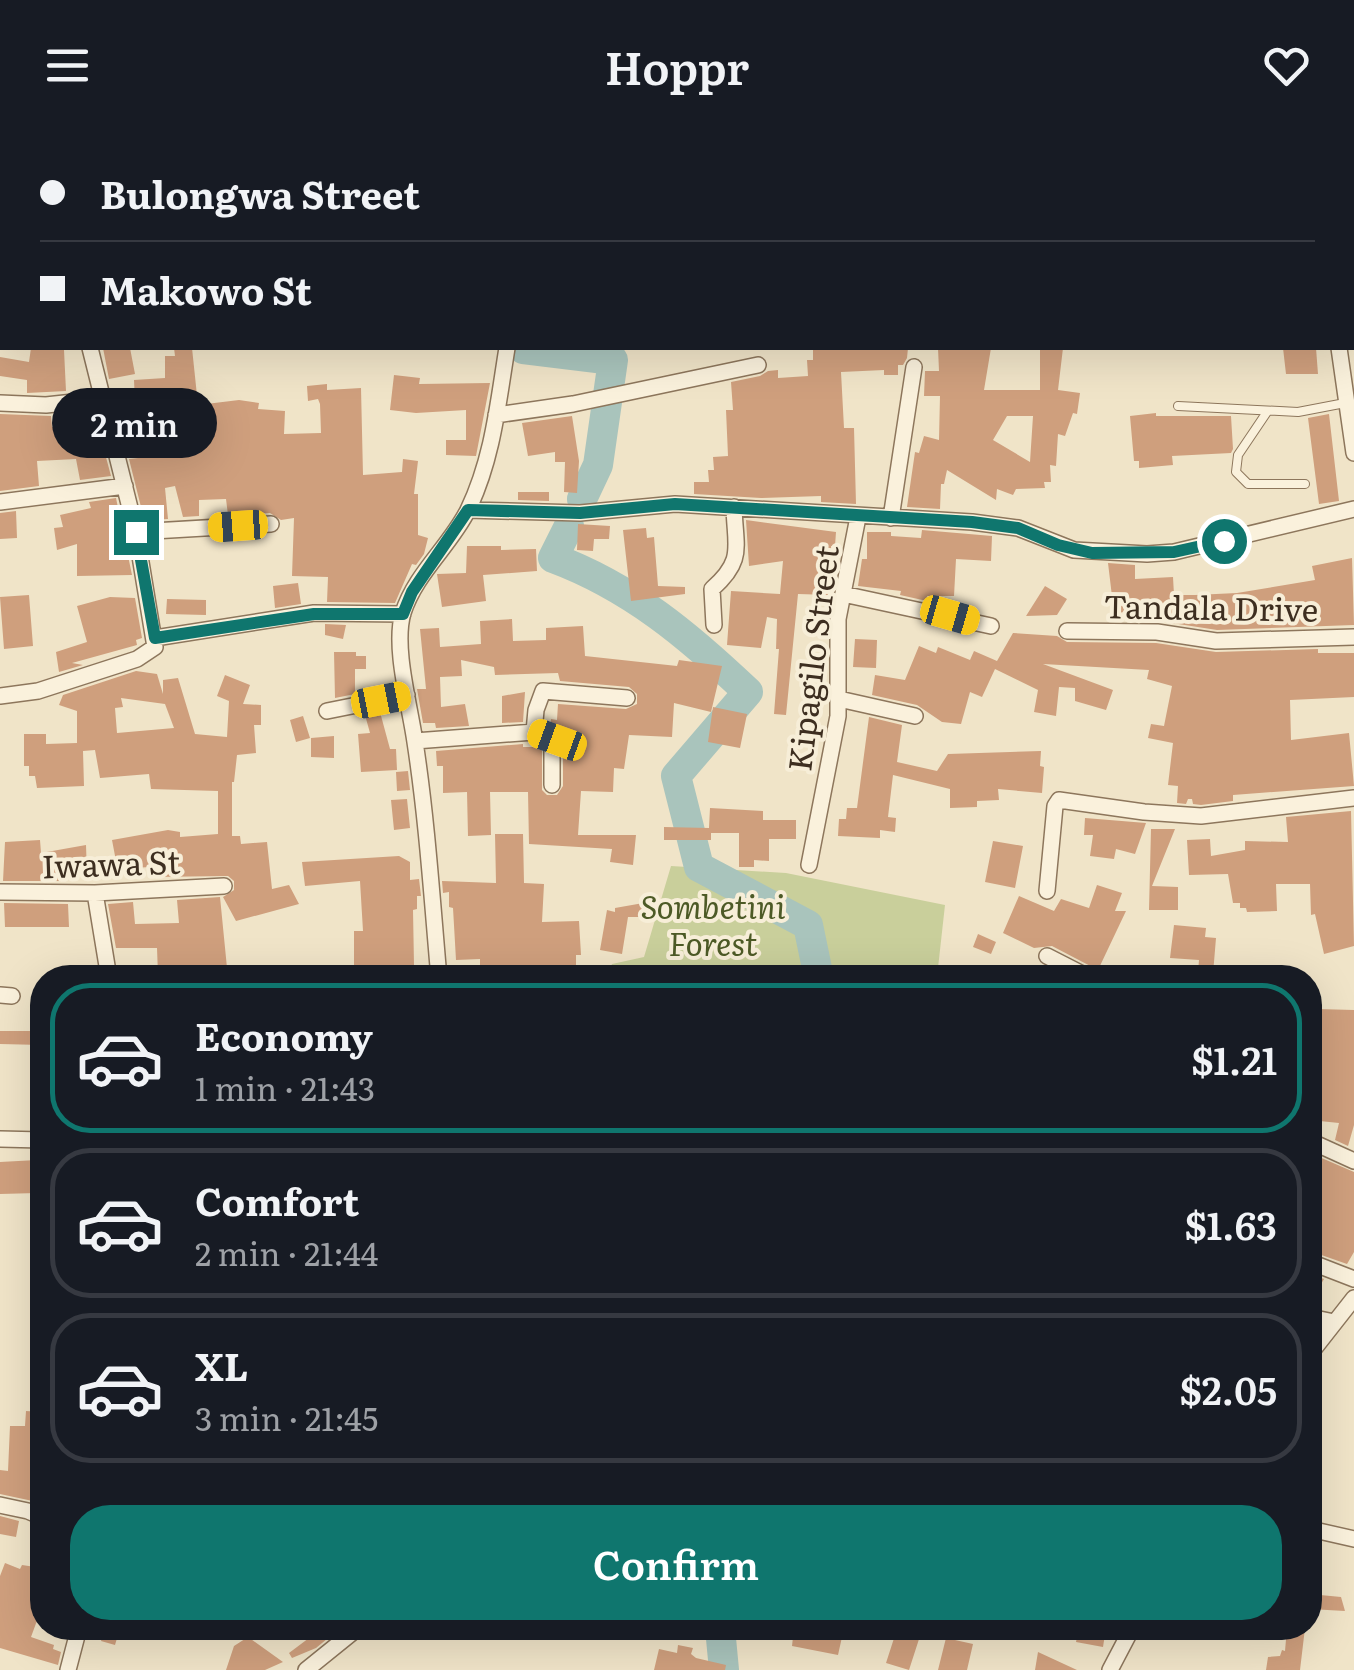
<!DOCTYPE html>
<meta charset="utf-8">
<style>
body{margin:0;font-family:Literata,serif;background:#242831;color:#f1f3f6;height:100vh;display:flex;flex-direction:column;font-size:38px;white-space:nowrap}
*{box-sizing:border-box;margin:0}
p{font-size:32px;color:#9ea1a6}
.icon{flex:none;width:55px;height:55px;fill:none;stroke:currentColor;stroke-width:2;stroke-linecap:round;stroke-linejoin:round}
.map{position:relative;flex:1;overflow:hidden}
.drawer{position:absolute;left:30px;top:835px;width:1292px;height:675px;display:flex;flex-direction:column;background:#171b24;border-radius:40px;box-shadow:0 10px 40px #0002}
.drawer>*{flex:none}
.banner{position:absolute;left:0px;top:0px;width:1355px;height:220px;box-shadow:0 10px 40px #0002;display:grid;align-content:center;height:220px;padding:0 40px;background:#171b24}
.end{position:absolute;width:45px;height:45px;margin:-22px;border:12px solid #0f766e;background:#fff;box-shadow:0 0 0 5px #fff}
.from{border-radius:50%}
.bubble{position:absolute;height:70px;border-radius:35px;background:#171b24;box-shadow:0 10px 40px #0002;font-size:32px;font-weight:600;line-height:70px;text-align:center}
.car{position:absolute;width:30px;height:60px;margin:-30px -15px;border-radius:12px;box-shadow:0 0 8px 2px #0007;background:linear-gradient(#f5c518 24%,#345 0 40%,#f5c518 0 76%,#345 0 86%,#f5c518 0)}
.banner b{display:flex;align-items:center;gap:35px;height:95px;font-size:38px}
.banner b+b{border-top:2px solid #363941}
.banner i{width:25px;height:25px;background:#f1f3f6}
ul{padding:18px 0 0;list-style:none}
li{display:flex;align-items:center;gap:30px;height:150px;margin:0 20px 15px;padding:0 20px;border:5px solid #363941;border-radius:40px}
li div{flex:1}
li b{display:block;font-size:38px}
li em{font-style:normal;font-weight:600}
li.selected{border-color:#0f766e}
li>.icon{width:90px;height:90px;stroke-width:1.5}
.button{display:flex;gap:20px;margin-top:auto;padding:20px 40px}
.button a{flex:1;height:115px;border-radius:40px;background:#0f766e;color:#fff;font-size:40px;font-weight:600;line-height:115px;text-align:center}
header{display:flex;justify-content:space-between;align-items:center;height:130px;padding:0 40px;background:#171b24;font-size:45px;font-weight:600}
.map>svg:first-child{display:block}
</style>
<header><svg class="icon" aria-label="menu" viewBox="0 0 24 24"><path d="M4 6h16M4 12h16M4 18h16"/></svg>Hoppr<svg class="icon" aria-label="heart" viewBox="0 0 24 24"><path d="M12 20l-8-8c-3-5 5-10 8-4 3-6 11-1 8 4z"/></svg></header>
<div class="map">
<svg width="1354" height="1540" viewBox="0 0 1354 1540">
<rect width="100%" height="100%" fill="#f0e4c8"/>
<path fill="#c9cf9b" d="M 671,736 L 786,743 L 945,775 L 937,847 L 606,847 L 612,834 L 644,827 Z"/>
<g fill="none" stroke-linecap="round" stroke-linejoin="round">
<path stroke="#a9c4bc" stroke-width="30" d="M 271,2 L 273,0
M 523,219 L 613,230 L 598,335 L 582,369
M 569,396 L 553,428 C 631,457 689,506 748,562 L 676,646 L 699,737 L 808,795 L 819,848
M 720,1498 L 724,1540"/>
</g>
<path fill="#cf9f7d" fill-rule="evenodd" d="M 31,218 L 64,220 L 66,261 L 27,263 L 27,250 L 0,246 L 0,227 L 29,232 Z
M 103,218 L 130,218 L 135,244 L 109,249 Z
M 174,218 L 192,218 L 198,275 L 239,270 L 259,273 L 258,279 L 285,281 L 284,304 L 321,303 L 320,274 L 318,269 L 308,271 L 307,256 L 327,254 L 327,260 L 361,258 L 363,345 L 402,342 L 403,329 L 418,331 L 414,364 L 418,364 L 418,405 L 428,408 L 424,424 L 416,435 L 412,434 L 395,473 L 327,472 L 328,447 L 292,446 L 294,388 L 281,390 L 270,383 L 228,385 L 226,369 L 199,370 L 199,386 L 183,387 L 175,356 L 165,358 L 168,389 L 152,390 L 150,379 L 142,381 L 129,329 L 138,328 L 136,307 L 142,306 L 140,272 L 135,272 L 134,250 L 165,248 L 165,226 L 175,226 Z
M 813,218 L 908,218 L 907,228 L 903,235 L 898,235 L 898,245 L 884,245 L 884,240 L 841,242 L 844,298 L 854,298 L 856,374 L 821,372 L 821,366 L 761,368 L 694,364 L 694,352 L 709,352 L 708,340 L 714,340 L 713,327 L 728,326 L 726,280 L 733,280 L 731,252 L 760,246 L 768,241 L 778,240 L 778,248 L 808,246 L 807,230 L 813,230 Z
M 938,218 L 991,218 L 984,260 L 1040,260 L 1040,218 L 1063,218 L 1058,260 L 1080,263 L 1077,284 L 1073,283 L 1065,306 L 1058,304 L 1056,336 L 1050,335 L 1051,352 L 1044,352 L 1045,358 L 1016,359 L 1013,365 L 997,359 L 996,370 L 947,340 L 944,354 L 941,354 L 940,379 L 907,377 L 915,322 L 919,323 L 924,306 L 939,310 L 940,266 L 924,266 L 925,241 L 939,241 ZM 1007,286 L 1033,286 L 1030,332 L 993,310 Z
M 1283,218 L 1316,218 L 1318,244 L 1286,244 Z
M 394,245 L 420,248 L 419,254 L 490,253 L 476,326 L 446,325 L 446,310 L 466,310 L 466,280 L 416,283 L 390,280 Z
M 93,281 L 96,302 L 99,301 L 111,346 L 80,350 L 76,329 L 37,331 L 39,356 L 0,361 L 0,284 L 51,286 L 52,297 L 81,296 L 79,283 Z
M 1156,283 L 1156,286 L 1231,286 L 1233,319 L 1231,323 L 1172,326 L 1173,335 L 1139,338 L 1139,331 L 1134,331 L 1130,286 Z
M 1329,284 L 1339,371 L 1319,374 L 1308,288 Z
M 572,286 L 579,331 L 577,363 L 564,362 L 565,332 L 555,332 L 555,322 L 528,326 L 522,293 Z
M 518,362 L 549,362 L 549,371 L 518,370 Z
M 116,368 L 132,445 L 77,446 L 77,414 L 57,420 L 54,398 L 63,397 L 60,385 L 91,378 L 89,372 Z
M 16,381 L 17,408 L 0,409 L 0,383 Z
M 746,390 L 836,402 L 835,416 L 831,416 L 830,465 L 798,464 L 786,585 L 774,584 L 779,519 L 776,519 L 777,489 L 767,487 L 761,518 L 727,515 L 731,461 L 780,464 L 783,431 L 749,436 Z
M 578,394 L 610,396 L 609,409 L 594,409 L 593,421 L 577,420 Z
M 646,398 L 647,408 L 654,407 L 658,456 L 685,457 L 685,464 L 631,471 L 623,400 Z
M 922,400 L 992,406 L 991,431 L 956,429 L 954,466 L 927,466 L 927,471 L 900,465 L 901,461 L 858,456 L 862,429 L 867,429 L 867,402 L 891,402 L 891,406 L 921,408 Z
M 467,416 L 501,416 L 501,420 L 536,419 L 537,441 L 483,445 L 486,471 L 442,477 L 437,444 L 466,443 Z
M 1352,428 L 1354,495 L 1217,500 L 1159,491 L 1125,490 L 1125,482 L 1114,483 L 1108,433 L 1135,435 L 1135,449 L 1173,447 L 1174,465 L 1195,465 L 1237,463 L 1315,450 L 1312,436 Z
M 298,453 L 301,474 L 275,478 L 273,456 Z
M 1045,456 L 1067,469 L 1057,485 L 1026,486 Z
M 29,465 L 33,516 L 4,519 L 0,467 Z
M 110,467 L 135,468 L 142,508 L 136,510 L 137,515 L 72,533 L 83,535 L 59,542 L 56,522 L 87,512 L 77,476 Z
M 167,469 L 206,470 L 206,485 L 166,484 Z
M 512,489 L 513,511 L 546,510 L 546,498 L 583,496 L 585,526 L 677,536 L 679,530 L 722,536 L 711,582 L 674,573 L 672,607 L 629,605 L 624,639 L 614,638 L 613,662 L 581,661 L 578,705 L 636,705 L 633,735 L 610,732 L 612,719 L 529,714 L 528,662 L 490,662 L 491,705 L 468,706 L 467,662 L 443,663 L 443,636 L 437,636 L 436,621 L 523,614 L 523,617 L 542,617 L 542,660 L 547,665 L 557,665 L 563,656 L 563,623 L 568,610 L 565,602 L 550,596 L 551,589 L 557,590 L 558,574 L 626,579 L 637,574 L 637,564 L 629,557 L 560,551 L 558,543 L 495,545 L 494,537 L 461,530 L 462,546 L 440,547 L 441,577 L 465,574 L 469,596 L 436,598 L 435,593 L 423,593 L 417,559 L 426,559 L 420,499 L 439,498 L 440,517 L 481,514 L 480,491 Z
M 325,494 L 346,495 L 343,509 L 325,505 Z
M 1013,503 L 1057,506 L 1067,512 L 1156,513 L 1216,522 L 1318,519 L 1318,523 L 1354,523 L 1354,567 L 1290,570 L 1291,610 L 1349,603 L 1354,656 L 1233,665 L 1233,671 L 1201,675 L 1193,674 L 1192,669 L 1188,669 L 1186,674 L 1177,673 L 1178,656 L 1168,655 L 1173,613 L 1148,608 L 1151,594 L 1164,596 L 1172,556 L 1147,549 L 1149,540 L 1043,534 L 1113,560 L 1106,580 L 1075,571 L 1075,558 L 1059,557 L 1056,586 L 1034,582 L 1038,560 L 995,539 L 982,567 L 970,562 L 961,594 L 942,592 L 917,575 L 872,565 L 875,545 L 905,550 L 919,516 L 936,523 L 938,517 L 970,530 L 974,521 L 997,531 Z
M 855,509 L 877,510 L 876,538 L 853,537 Z
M 334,522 L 356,522 L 356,526 L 366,526 L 366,539 L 355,539 L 355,564 L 335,568 Z
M 136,541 L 157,544 L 163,564 L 163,550 L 178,548 L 195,604 L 227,607 L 229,571 L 217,566 L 225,545 L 250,555 L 243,574 L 261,575 L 261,595 L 254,595 L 256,623 L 237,625 L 234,652 L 232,652 L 232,706 L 240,706 L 241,714 L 267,712 L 272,759 L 289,755 L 299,774 L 236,791 L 223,767 L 234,760 L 234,751 L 228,746 L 152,747 L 150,737 L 134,738 L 134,728 L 116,731 L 112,710 L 168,700 L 180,702 L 180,707 L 218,704 L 218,661 L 151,659 L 149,644 L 100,648 L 95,620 L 83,621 L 84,656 L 37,658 L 35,646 L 29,646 L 29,636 L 24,636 L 24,604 L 46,604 L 46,614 L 77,613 L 77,581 L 59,575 L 63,565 ZM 121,568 L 165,574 L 174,598 L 117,603 L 115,578 L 123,577 Z
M 525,562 L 523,592 L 502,593 L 502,566 Z
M 713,577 L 747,584 L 740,618 L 708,612 Z
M 380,582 L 390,619 L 396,619 L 397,640 L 361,642 L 358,604 L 370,603 L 365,585 Z
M 303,586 L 310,608 L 296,612 L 290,590 Z
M 869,587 L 902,595 L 897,632 L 937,641 L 948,624 L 1041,621 L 1040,636 L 1044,637 L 1042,663 L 998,659 L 999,670 L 977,671 L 977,677 L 950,678 L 950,659 L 893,645 L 888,687 L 896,688 L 895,702 L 880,700 L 880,708 L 838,706 L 839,689 L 846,689 L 847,678 L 857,678 Z
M 334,606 L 334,628 L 311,627 L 311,608 Z
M 408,641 L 410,660 L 397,661 L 396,642 Z
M 407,669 L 410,698 L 394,700 L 391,670 Z
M 710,678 L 763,681 L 763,690 L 796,690 L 796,709 L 769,709 L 769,731 L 754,730 L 754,737 L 739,737 L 739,703 L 711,703 L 711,710 L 664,710 L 664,697 L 709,698 Z
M 1351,681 L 1354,816 L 1324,824 L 1315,784 L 1311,785 L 1310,754 L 1276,754 L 1277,781 L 1247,782 L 1246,778 L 1240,778 L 1240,773 L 1233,773 L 1228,744 L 1189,745 L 1187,710 L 1210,709 L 1211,726 L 1245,720 L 1245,711 L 1288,712 L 1286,687 Z
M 1085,688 L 1146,693 L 1135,724 L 1116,719 L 1114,729 L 1090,726 L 1093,705 L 1084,705 Z
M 1151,699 L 1175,699 L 1152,756 L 1178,757 L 1178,780 L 1149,780 Z
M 495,704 L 523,704 L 524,753 L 544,754 L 542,792 L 579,791 L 581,825 L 576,825 L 576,848 L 480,848 L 480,829 L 456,830 L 453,778 L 449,777 L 449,762 L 443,763 L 442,751 L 496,753 Z
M 40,710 L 41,723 L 86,715 L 87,744 L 66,747 L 66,751 L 3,751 L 5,712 Z
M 993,711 L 1023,716 L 1015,758 L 985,752 Z
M 399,726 L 410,732 L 410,750 L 419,749 L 421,766 L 417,766 L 417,779 L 413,780 L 414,835 L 354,836 L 354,801 L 363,801 L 360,751 L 305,756 L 302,732 Z
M 1097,755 L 1122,763 L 1115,781 L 1126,781 L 1098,840 L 1052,816 L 1034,818 L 1003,803 L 1019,766 L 1054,781 L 1061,769 L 1089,778 Z
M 220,767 L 228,848 L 204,848 L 203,843 L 158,845 L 157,818 L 116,818 L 108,774 L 133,772 L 135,794 L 179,793 L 177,770 Z
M 649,772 L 654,773 L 655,787 L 628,787 L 622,824 L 600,820 L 607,780 L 615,782 L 615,778 Z
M 4,773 L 68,774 L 69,797 L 5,797 Z
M 1174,795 L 1206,798 L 1205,807 L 1216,808 L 1213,844 L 1198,842 L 1199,830 L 1170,828 Z
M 978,804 L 996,812 L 991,824 L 973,817 Z
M 1317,879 L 1354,880 L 1354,995 L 1348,1016 L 1335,1010 L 1339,993 L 1310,990 L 1310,937 L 1316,910 Z
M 0,901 L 42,901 L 42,915 L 0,914 Z
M 1310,1023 L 1354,1042 L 1354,1122 L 1347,1134 L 1310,1121 Z
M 37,1030 L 37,1037 L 42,1037 L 42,1053 L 36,1054 L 37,1063 L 0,1064 L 0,1032 Z
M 1310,1144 L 1324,1149 L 1310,1173 Z
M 26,1281 L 42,1282 L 42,1373 L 0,1364 L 0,1340 L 8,1341 L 10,1296 L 25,1296 Z
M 0,1386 L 19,1391 L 16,1407 L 0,1404 Z
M 5,1433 L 20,1439 L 22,1435 L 42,1438 L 40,1454 L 42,1455 L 42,1477 L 31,1507 L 54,1515 L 53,1519 L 61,1522 L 58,1535 L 0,1518 L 0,1446 Z
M 1310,1464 L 1341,1467 L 1345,1481 L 1310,1479 Z
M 105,1498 L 120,1498 L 115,1515 L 101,1511 Z
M 309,1498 L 330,1498 L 333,1504 L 316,1518 L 292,1528 L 289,1523 L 313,1505 Z
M 794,1498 L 844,1498 L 838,1525 L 792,1516 Z
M 1079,1498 L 1106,1498 L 1103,1517 L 1076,1512 Z
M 1287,1498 L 1305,1498 L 1300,1540 L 1266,1540 L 1268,1527 L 1280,1526 L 1282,1520 L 1285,1521 Z
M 897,1499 L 920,1506 L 909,1540 L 886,1533 Z
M 248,1507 L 283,1532 L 265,1540 L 226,1540 L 234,1516 Z
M 946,1508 L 973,1514 L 967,1540 L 938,1540 Z
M 678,1515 L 693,1518 L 691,1524 L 696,1528 L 726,1535 L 725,1540 L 654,1540 L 659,1519 L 677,1523 Z
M 1038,1522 L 1077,1540 L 1035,1540 Z"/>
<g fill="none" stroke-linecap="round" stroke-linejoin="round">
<g stroke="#8d765c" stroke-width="10">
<path id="lane" d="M 1178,276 L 1298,282 L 1345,273
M 1267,282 L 1238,325 L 1236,342 L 1248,354 L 1305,354"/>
</g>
<g stroke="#8d765c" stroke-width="18">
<path id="street" d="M 31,0 L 43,1
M 834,0 L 871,2
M 1096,1 L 1106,0
M 544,2 L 544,0
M 670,2 L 677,0
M 1352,73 L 1354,68
M 1352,110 L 1354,110
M 0,166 L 2,167
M 1339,218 L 1354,323
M 0,273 L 46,275 L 101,269
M 496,285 L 573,274 L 758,235
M 0,372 L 125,356
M 468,380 L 580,383 L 675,374 L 972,392 L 1018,398 L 1074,420 L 1147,424 L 1174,422 L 1354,379
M 891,388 L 914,237
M 136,402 L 271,394
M 843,464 L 991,496
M 714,495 L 712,459 C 745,430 735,417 734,377
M 1067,501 L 1157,502 L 1216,511 L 1354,507
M 155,508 L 314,483 L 403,484
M 0,566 L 38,561 L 137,529 L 155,517 L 136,402 L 90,218
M 839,569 L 915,586
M 327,581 L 407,565
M 534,602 L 536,580 L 543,561 L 627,568
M 415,611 L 534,602 L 557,610 L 552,621 L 552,655
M 809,735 L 838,586 L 838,489 L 858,387
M 1047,761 L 1055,676 L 1059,670 L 1144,682 L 1201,686 L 1354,668
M 0,762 L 95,763 L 224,756
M 95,763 L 109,848
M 1047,826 L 1090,848
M 406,848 L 438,843
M 439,848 C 432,769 427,690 415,612 C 410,576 393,517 403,483 C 415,444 450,416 468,380 C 493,328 498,273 507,218
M 0,865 L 12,866
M 0,1009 L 42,1010
M 1310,1011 L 1354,1031
M 1310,1132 L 1354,1149
M 1310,1187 L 1334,1192
M 1310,1224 L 1354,1168
M 0,1375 L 28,1381 L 42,1387
M 1310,1399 L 1354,1409
M 68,1540 L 79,1498
M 306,1540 L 358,1498
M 1110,1540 L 1132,1498"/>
</g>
<use href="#lane" stroke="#faf1dc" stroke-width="8"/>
<use href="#street" stroke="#faf1dc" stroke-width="15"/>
</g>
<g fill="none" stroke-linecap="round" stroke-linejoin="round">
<path stroke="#0f766e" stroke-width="12" d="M 136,402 L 155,508 L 314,484 L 403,484 L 412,462 L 468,380 L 580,383 L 675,374 L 972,392 L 1018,398 L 1058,415 L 1092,423 L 1174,422 L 1224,411"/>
</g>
<g text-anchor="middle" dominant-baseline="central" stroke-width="8" stroke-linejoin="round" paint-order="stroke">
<g font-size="32" fill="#3d2e20" stroke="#f7eed8">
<text transform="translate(1211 476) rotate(1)">Tandala Drive</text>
<text transform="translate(811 528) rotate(-83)">Kipagilo Street</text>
<text transform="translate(111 732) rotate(-2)">Iwawa St</text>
</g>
<g font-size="32" font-style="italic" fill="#4d5a26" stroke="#f7eed8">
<text x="713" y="775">Sombetini<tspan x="713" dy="37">Forest</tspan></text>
</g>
</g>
</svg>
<i class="end from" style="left:1224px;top:411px"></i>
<i class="end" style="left:136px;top:402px"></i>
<div class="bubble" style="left:52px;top:258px;width:165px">2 min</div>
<i class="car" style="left:238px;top:396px;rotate:266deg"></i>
<i class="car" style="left:950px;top:485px;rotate:106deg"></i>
<i class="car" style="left:381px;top:570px;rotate:79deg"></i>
<i class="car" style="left:557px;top:610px;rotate:290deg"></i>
<div class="banner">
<b><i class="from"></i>Bulongwa Street</b>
<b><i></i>Makowo St</b>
</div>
<section class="drawer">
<ul>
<li class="selected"><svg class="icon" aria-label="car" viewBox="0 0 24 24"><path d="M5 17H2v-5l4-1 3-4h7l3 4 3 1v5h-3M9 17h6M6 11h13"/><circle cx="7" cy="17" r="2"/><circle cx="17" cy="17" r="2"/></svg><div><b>Economy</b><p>1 min · 21:43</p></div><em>$1.21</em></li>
<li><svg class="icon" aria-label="car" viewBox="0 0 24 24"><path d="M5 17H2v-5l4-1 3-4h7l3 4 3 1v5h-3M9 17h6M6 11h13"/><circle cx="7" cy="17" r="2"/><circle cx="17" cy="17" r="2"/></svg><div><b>Comfort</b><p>2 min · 21:44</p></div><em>$1.63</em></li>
<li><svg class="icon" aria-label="car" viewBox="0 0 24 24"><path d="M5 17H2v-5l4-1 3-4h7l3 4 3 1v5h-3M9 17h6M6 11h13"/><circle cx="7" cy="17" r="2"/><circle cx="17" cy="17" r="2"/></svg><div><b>XL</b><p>3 min · 21:45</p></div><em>$2.05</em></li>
</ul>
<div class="button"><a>Confirm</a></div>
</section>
</div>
